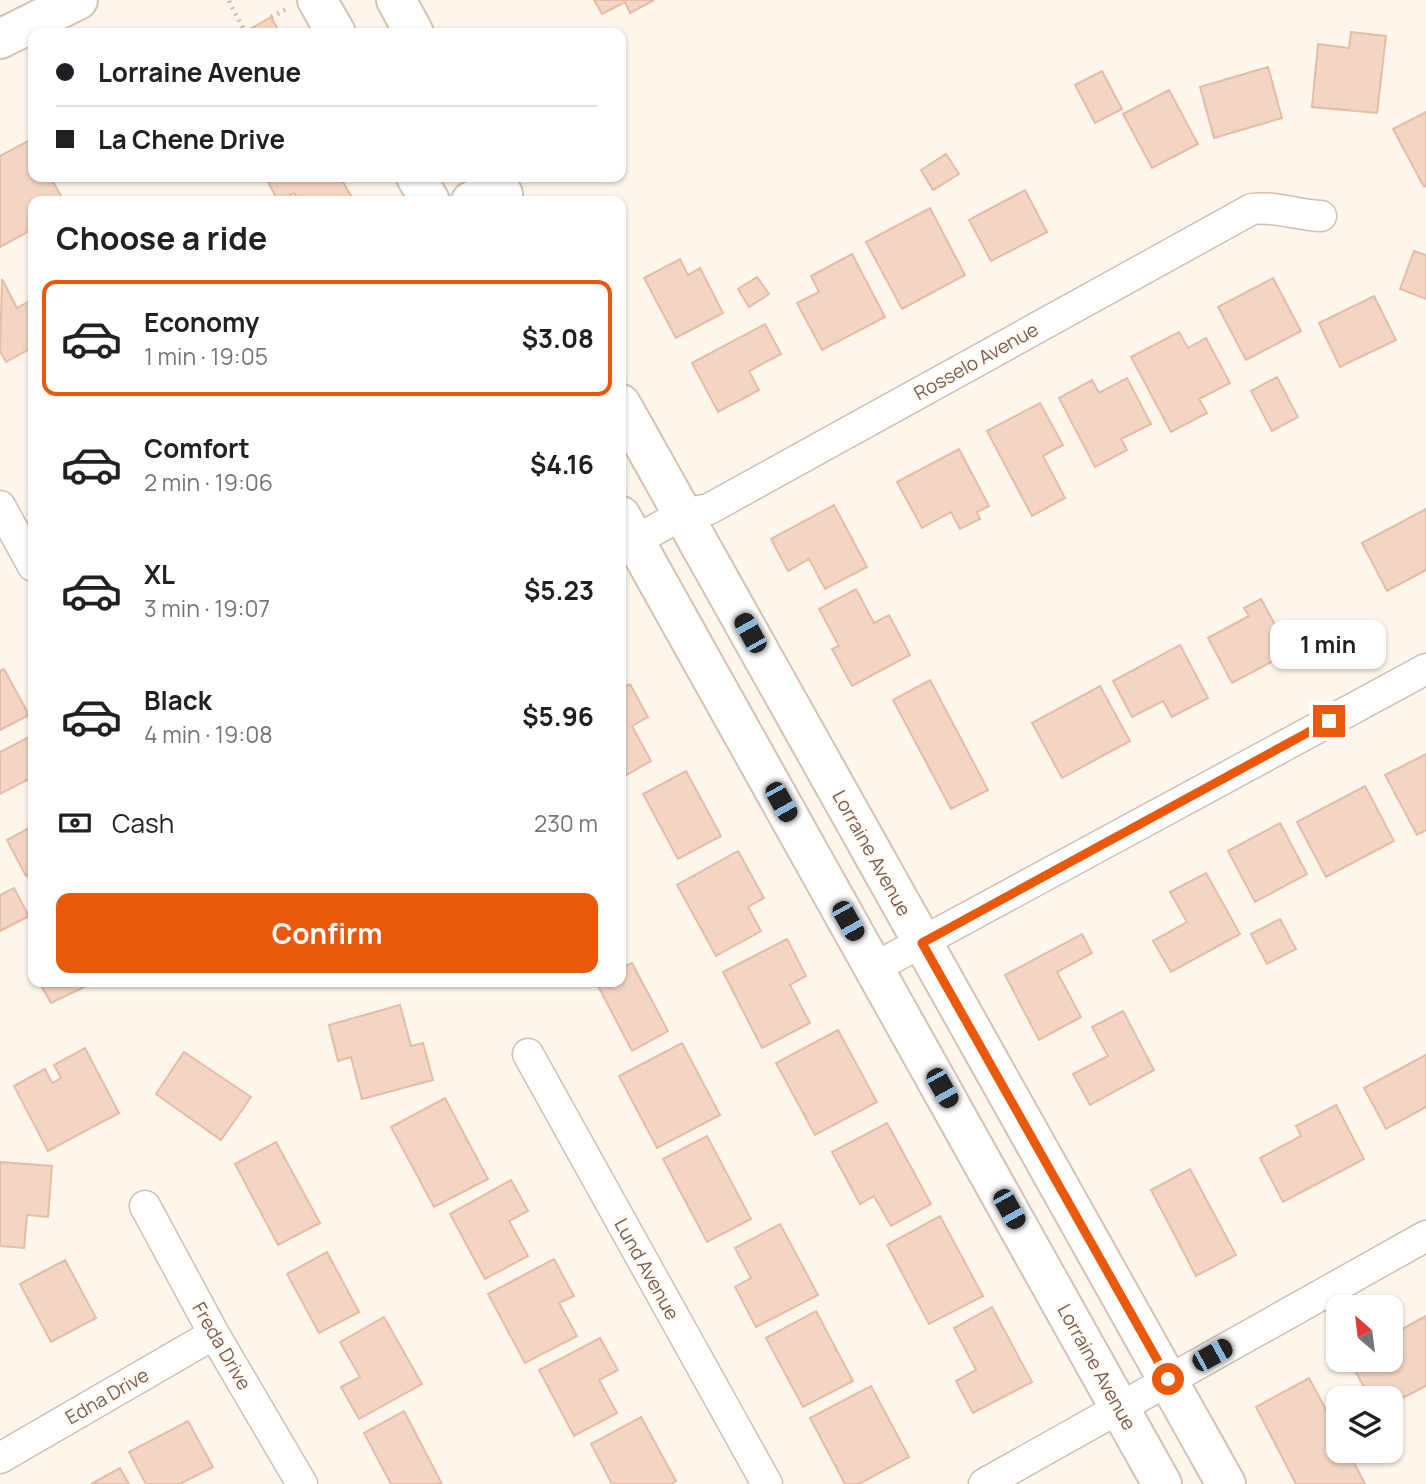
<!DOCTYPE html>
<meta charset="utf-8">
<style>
body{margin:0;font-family:Manrope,sans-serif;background:#f6f6f6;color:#202124;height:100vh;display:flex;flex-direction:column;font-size:26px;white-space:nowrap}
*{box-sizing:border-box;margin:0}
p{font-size:23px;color:#757577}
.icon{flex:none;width:38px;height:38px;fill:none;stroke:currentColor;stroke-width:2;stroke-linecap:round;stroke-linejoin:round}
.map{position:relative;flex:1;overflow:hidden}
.panel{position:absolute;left:28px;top:196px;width:598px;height:791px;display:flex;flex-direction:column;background:#fff;border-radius:14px;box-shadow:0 2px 5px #0004}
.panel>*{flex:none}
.hud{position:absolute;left:28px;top:28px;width:598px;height:154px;border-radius:14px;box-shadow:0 2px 5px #0004;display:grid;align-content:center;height:154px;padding:0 28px;background:#fff}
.needle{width:46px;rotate:332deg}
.controls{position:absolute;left:1326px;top:1295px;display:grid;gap:14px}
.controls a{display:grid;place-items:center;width:77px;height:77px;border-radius:14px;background:#fff;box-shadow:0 2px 5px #0004;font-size:35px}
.end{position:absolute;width:32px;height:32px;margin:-16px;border:9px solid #ea580c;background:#fff;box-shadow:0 0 0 4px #fff}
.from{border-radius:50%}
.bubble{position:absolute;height:49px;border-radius:14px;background:#fff;box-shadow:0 2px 5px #0004;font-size:23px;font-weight:700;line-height:49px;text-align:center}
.car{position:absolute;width:21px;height:42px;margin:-21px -10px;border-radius:9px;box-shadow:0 0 5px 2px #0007;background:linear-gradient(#222 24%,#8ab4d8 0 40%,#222 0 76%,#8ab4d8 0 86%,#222 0)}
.hud b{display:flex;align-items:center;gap:24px;height:66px;font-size:26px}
.hud b+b{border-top:2px solid #e0e0e0}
.hud i{width:18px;height:18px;background:#202124}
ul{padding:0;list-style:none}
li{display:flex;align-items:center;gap:21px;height:116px;margin:0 14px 10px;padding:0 14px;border:4px solid transparent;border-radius:14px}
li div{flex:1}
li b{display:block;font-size:26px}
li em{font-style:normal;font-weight:700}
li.selected{border-color:#ea580c}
li>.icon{width:63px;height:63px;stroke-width:1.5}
h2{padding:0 28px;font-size:32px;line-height:84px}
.pay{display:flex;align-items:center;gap:18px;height:77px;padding:0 28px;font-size:26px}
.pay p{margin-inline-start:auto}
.button{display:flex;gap:14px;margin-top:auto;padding:14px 28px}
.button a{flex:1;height:80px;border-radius:14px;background:#ea580c;color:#fff;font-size:28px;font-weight:700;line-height:80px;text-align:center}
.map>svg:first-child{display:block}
</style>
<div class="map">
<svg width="1426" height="1484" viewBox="0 0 1426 1484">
<rect width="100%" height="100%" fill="#fdf6ec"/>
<path fill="#f3d5c3" stroke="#e6bba3" stroke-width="2" d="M 594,0 L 654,0 L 630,13 L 625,2 L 602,14 Z
M 271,17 L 280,33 L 242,33 L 245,32 Z
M 1351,32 L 1386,36 L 1377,113 L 1312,107 L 1318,44 L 1349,48 Z
M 1268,67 L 1282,118 L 1214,138 L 1200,87 Z
M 1102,71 L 1122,109 L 1095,123 L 1075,85 Z
M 1169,90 L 1198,144 L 1152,168 L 1123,114 Z
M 1426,112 L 1426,186 L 1424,187 L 1393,129 Z
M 30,140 L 33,145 L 33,177 L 50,177 L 64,201 L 33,201 L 33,229 L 0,247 L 0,156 Z
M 946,154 L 959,174 L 933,190 L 921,170 Z
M 278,177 L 340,177 L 354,201 L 299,201 L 294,193 L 278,201 L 268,182 Z
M 1025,190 L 1047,232 L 991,261 L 969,220 Z
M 930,208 L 965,275 L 902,309 L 866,242 Z
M 1414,251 L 1426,255 L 1426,299 L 1400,289 Z
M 852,254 L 885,317 L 822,350 L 797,303 L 819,292 L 811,276 Z
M 680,259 L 688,275 L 700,268 L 723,313 L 676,338 L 644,278 Z
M 757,277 L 769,294 L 749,307 L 738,289 Z
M 1273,278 L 1301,331 L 1246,360 L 1218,307 Z
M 2,279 L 17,308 L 33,299 L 33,347 L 6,362 L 0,351 Z
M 1374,296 L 1396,340 L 1340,367 L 1319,323 Z
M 765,324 L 781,354 L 749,371 L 759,390 L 718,412 L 692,363 Z
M 1179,332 L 1188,348 L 1206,338 L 1230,383 L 1199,399 L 1207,413 L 1171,432 L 1131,357 Z
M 1277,377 L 1298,417 L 1272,431 L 1251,391 Z
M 1127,378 L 1151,424 L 1121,439 L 1127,450 L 1095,467 L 1059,398 L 1092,380 L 1099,393 Z
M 1040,403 L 1063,445 L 1043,456 L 1065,498 L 1032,516 L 987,431 Z
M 959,449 L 989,506 L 977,512 L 980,519 L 960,529 L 951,512 L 922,528 L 897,482 Z
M 834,505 L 867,567 L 825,589 L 809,559 L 788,571 L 771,539 Z
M 1426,509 L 1426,570 L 1387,591 L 1362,543 Z
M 856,589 L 874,623 L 889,615 L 910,655 L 852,686 L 832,649 L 839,646 L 819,609 Z
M 1261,599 L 1290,652 L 1232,683 L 1208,638 L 1249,616 L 1244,608 Z
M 1180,645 L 1208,698 L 1172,717 L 1163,701 L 1132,717 L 1113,681 Z
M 4,669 L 29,715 L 0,730 L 0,671 Z
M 930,680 L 988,790 L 951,809 L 893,700 Z
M 630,684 L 648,717 L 632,726 L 651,761 L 621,778 L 621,689 Z
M 1100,686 L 1130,741 L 1062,778 L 1032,723 Z
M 33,735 L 33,777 L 0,794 L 0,752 Z
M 1426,754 L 1426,830 L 1417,835 L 1385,775 Z
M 686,771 L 721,836 L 678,859 L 643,794 Z
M 1365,786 L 1394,841 L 1326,877 L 1297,822 Z
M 1280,823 L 1307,874 L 1255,902 L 1228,851 Z
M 33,826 L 33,872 L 26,876 L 7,840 Z
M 738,851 L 764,898 L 748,907 L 761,931 L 716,956 L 677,885 Z
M 1206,873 L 1240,934 L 1171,972 L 1153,941 L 1187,922 L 1170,892 Z
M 14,888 L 29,916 L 0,931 L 0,895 Z
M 1280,919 L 1296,949 L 1267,964 L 1251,934 Z
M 1082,934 L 1092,953 L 1057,972 L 1081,1017 L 1039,1040 L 1005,975 Z
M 787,939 L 806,976 L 790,985 L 810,1023 L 762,1048 L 723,972 Z
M 632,963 L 668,1031 L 632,1051 L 596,982 L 621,982 L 621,968 Z
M 39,982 L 95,982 L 51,1003 Z
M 400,1005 L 411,1046 L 423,1043 L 433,1080 L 362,1099 L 351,1057 L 338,1061 L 329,1025 Z
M 1123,1011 L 1154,1070 L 1090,1105 L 1073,1074 L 1108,1056 L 1092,1027 Z
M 838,1030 L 877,1102 L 815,1135 L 776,1063 Z
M 682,1043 L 720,1115 L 657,1148 L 619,1076 Z
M 85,1048 L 119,1113 L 48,1151 L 14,1086 L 45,1069 L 52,1083 L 61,1078 L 54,1065 Z
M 184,1052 L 251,1097 L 221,1140 L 156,1094 Z
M 1426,1055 L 1426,1107 L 1386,1129 L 1364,1088 Z
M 445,1098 L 488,1179 L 434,1207 L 391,1127 Z
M 1336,1105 L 1364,1159 L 1283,1202 L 1260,1158 L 1301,1136 L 1296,1126 Z
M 887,1123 L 931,1204 L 891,1226 L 874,1196 L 860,1204 L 832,1152 Z
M 707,1136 L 751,1219 L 707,1242 L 663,1159 Z
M 276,1142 L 320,1223 L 278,1245 L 235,1164 Z
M 0,1162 L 52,1166 L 48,1217 L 27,1215 L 24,1248 L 0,1246 Z
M 1190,1169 L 1236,1255 L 1196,1276 L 1151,1190 Z
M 511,1180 L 528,1211 L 509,1221 L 528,1256 L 485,1279 L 450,1214 Z
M 940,1216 L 983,1296 L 929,1324 L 887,1245 Z
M 780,1224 L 818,1295 L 756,1327 L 735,1287 L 751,1278 L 735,1248 Z
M 327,1252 L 359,1312 L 319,1333 L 287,1274 Z
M 554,1259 L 574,1296 L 559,1303 L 577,1336 L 525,1363 L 488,1294 Z
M 65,1260 L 96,1318 L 51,1342 L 20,1284 Z
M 992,1307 L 1032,1382 L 973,1413 L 956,1381 L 976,1370 L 954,1328 Z
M 816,1311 L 853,1381 L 803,1407 L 766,1338 Z
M 1426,1316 L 1426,1386 L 1391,1404 L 1391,1398 L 1370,1398 L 1349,1360 L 1391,1360 L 1391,1335 Z
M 384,1317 L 422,1384 L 359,1419 L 341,1387 L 360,1377 L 340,1342 Z
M 600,1338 L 618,1370 L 599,1380 L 617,1413 L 574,1436 L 539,1370 Z
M 1309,1378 L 1339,1434 L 1339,1451 L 1348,1451 L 1365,1484 L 1296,1484 L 1256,1407 Z
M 871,1386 L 909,1457 L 859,1484 L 845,1484 L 810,1418 Z
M 404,1411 L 442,1484 L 391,1484 L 364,1433 Z
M 641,1417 L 676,1481 L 671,1484 L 612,1484 L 591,1444 Z
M 188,1421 L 213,1467 L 180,1484 L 146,1484 L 129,1452 Z
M 120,1468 L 129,1484 L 91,1484 Z"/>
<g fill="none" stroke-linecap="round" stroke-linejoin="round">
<g stroke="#d1beb0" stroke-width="33">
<path id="street" d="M 0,506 L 33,566
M 635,541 L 683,514 L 709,509 L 1252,209 C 1276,206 1297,215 1321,216
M 874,968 L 1426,669
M 528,1054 L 767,1484
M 145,1206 L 214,1334 L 302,1484
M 0,1458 L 214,1334
M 984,1484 L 1426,1236"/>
</g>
<g stroke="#d6c0b0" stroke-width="42">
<path id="secondary" d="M 317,0 L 336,33
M 396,0 L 414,33
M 0,39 L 78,0
M 416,177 L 430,201
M 471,201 L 484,196 L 503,194
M 621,404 L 1226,1484
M 621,516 L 1162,1484"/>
</g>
<path stroke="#d9b8a5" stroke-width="4.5" stroke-dasharray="2 5" stroke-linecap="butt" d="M 229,1 L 245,32
M 271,17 L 287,9
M 178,29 L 180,33"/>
<use href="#street" stroke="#fff" stroke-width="30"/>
<use href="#secondary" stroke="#fff" stroke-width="38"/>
</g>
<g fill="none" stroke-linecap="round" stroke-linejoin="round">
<path stroke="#ea580c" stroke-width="9" d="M 1168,1379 L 922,943 L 1329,721"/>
</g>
<g text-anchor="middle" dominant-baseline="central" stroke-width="5" stroke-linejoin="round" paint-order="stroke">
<g font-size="19" fill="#7a5c4d" stroke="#fffaf3">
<text transform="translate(976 361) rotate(-29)">Rosselo Avenue</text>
<text transform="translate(872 853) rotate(61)">Lorraine Avenue</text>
<text transform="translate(647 1269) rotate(61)">Lund Avenue</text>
<text transform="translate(222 1346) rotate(60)">Freda Drive</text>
<text transform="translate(1097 1367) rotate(61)">Lorraine Avenue</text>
<text transform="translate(107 1396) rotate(-30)">Edna Drive</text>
</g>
</g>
</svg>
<div class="controls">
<a><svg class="needle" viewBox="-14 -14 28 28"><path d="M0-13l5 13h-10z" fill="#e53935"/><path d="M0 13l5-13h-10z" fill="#757577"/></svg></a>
<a><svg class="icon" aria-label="layers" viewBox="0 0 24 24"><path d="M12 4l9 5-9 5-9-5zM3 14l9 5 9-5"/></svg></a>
</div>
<i class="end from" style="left:1168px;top:1379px"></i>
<i class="end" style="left:1329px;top:721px"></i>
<div class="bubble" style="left:1270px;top:620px;width:116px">1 min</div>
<i class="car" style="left:750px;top:633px;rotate:331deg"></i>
<i class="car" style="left:781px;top:802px;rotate:151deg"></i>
<i class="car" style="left:848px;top:921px;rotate:151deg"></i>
<i class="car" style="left:942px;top:1088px;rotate:151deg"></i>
<i class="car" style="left:1009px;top:1209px;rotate:151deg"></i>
<i class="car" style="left:1212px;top:1355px;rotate:61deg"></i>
<div class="hud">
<b><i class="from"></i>Lorraine Avenue</b>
<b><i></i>La Chene Drive</b>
</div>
<section class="panel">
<h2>Choose a ride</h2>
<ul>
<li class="selected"><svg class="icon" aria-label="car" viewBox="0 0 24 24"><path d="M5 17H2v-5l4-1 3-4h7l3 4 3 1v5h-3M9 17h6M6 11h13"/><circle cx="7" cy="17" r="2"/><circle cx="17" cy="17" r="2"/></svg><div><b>Economy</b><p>1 min · 19:05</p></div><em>$3.08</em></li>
<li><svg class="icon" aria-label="car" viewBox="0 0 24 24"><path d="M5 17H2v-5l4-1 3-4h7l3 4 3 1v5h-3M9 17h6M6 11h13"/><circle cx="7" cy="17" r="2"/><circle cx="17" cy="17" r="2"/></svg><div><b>Comfort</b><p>2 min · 19:06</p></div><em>$4.16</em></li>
<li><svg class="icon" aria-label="car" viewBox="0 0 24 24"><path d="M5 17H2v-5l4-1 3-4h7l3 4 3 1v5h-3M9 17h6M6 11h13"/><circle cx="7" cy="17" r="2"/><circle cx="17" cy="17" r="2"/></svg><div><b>XL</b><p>3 min · 19:07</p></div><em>$5.23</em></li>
<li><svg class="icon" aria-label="car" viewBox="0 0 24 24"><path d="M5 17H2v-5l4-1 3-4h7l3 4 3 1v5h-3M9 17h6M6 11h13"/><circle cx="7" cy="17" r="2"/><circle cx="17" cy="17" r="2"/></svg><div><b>Black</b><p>4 min · 19:08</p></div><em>$5.96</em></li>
</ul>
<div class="pay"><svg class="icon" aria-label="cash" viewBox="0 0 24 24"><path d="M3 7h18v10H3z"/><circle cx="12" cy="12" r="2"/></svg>Cash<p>230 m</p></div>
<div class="button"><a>Confirm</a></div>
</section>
</div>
